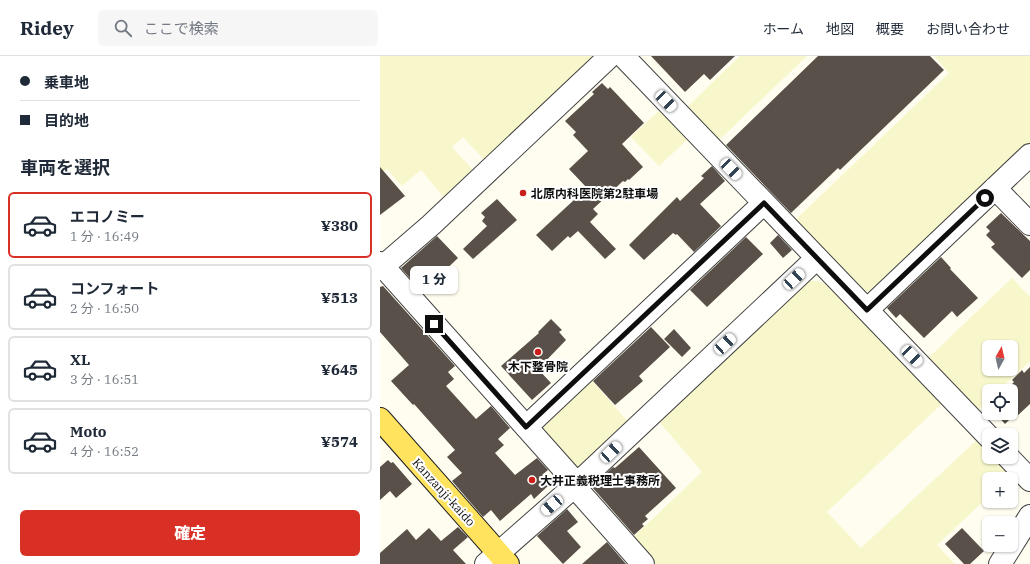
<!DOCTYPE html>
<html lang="ja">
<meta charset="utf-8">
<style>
body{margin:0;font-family:"IBM Plex Serif","Noto Sans JP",serif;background:#f6f6f7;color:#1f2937;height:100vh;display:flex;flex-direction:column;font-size:15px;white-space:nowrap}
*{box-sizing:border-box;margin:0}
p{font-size:13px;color:#747a83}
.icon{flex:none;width:22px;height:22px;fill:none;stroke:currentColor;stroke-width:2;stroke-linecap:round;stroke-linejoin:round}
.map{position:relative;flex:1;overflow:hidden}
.details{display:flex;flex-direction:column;background:#fff;width:380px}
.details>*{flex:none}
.top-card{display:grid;align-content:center;height:88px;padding:0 20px;background:#fff}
.needle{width:26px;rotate:8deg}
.buttons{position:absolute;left:602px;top:284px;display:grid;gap:8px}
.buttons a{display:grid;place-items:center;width:36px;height:36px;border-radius:6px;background:#fff;box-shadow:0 1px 3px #0004;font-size:20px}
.end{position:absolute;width:18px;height:18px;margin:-9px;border:5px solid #0e0e0e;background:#fff;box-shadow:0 0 0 2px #fff}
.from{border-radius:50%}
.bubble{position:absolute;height:28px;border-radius:6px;background:#fff;box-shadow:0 1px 3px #0004;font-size:13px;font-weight:800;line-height:28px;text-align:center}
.car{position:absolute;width:12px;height:24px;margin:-12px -6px;border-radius:5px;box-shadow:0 0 3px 1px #0007;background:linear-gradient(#fff 24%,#345 0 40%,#fff 0 76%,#345 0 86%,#fff 0)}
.top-card b{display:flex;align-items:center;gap:14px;height:38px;font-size:15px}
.top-card b+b{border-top:1px solid #e0e1e3}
.top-card i{width:10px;height:10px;background:#1f2937}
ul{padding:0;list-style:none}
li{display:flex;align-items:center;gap:12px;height:66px;margin:0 8px 6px;padding:0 12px;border:2px solid #e0e1e3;border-radius:6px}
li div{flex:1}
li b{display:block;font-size:15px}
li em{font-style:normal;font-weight:800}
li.active{border-color:#d93025}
li>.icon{width:36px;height:36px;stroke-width:1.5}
h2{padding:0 20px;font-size:18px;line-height:48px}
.action{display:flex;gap:8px;margin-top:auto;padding:8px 20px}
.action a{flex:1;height:46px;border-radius:6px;background:#d93025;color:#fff;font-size:16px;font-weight:800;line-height:46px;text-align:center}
header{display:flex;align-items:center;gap:24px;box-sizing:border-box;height:56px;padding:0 20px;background:#fff;border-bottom:1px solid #e0e1e3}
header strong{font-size:19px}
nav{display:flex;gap:22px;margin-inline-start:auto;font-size:14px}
.search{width:280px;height:36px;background:#f6f6f7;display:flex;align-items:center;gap:10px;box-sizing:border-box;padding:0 14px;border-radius:6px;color:#747a83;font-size:15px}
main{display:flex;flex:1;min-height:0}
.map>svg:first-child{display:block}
</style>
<header>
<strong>Ridey</strong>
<div class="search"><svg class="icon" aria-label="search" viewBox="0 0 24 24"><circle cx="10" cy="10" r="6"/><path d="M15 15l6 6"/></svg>ここで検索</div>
<nav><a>ホーム</a><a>地図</a><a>概要</a><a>お問い合わせ</a></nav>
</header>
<main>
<section class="details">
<div class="top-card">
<b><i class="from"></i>乗車地</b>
<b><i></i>目的地</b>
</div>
<h2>車両を選択</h2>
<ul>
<li class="active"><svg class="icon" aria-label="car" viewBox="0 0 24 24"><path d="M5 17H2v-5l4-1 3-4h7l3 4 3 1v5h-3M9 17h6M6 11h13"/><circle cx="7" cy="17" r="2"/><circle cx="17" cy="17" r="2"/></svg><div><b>エコノミー</b><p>1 分 · 16:49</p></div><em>¥380</em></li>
<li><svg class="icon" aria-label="car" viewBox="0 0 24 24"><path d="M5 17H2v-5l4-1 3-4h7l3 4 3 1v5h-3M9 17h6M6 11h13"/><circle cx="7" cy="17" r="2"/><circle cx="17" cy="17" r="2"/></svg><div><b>コンフォート</b><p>2 分 · 16:50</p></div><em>¥513</em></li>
<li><svg class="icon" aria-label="car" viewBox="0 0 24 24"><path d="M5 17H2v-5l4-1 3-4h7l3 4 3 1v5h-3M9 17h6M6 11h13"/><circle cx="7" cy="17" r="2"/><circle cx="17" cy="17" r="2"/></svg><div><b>XL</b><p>3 分 · 16:51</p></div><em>¥645</em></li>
<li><svg class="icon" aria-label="car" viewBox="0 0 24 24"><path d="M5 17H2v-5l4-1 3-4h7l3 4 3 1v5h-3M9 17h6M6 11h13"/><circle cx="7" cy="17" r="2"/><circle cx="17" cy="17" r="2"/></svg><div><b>Moto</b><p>4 分 · 16:52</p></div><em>¥574</em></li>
</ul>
<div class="action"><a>確定</a></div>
</section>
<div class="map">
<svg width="650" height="508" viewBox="0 0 650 508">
<rect width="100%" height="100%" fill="#fffdef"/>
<path fill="#f8f7cc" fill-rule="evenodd" d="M 0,0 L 221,0 L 107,107 L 83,81 L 72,91 L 96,117 L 67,145 L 41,114 L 22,130 L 7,113 L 0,119 Z
M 360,0 L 427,0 L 336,87 L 304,54 Z
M 554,0 L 650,0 L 650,88 L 494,237 L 480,234 L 412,167 L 569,17 Z
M 283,51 L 311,80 L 279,110 L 251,81 Z
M 632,222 L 650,241 L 650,305 L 618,335 L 609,335 L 609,344 L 595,357 L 545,305 ZM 609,291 L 631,291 L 631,313 L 609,313 Z
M 430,225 L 437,225 L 450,230 L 565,345 L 447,456 L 481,492 L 600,381 L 609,390 L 609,401 L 619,401 L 634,416 L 626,423 L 609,423 L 609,440 L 557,489 L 575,508 L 270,508 L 249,485 L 322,416 L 276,362 L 424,226 Z
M 208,320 L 250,368 L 199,417 L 153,372 Z"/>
<path fill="#585049" d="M 271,0 L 355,0 L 330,24 L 324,18 L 305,36 Z
M 438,0 L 550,0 L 564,14 L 460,114 L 458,112 L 411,157 L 346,89 Z
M 222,27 L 228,33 L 230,31 L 264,67 L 242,88 L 263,111 L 249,124 L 248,123 L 245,126 L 243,125 L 213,153 L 218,158 L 210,166 L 236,193 L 225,203 L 198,175 L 190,182 L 188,180 L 172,195 L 156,179 L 207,132 L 189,113 L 208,95 L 193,79 L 196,76 L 185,65 L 214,38 L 212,36 Z
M 332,110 L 345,125 L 320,148 L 341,170 L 314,196 L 297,178 L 296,179 L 293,177 L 264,204 L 249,189 L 297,141 L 300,145 L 324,122 L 321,120 Z
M 0,111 L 25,140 L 0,159 Z
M 117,143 L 137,164 L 93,203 L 83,193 L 107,170 L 102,165 L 105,161 L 101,157 Z
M 621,157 L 650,185 L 650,214 L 642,222 L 611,191 L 615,188 L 606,179 L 610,175 L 606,171 Z
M 398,179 L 412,194 L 403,202 L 390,187 Z
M 57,180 L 78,202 L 54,225 L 49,219 L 37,230 L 21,212 Z
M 366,181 L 383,198 L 327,251 L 310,234 Z
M 561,201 L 571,212 L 570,213 L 598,242 L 577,261 L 572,255 L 544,282 L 520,258 L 516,262 L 507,252 Z
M 3,230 L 75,310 L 68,316 L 74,323 L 66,330 L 96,363 L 111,350 L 130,372 L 118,383 L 124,389 L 115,397 L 135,419 L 157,402 L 168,414 L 162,419 L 170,428 L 154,443 L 151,438 L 120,465 L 111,454 L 103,461 L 72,425 L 82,417 L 67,401 L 75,394 L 34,348 L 33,349 L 11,325 L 29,309 L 0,276 L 0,231 Z
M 171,263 L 182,274 L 179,276 L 186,284 L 158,313 L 171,327 L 152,344 L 121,310 L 159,277 L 158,276 Z
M 271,271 L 290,291 L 259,320 L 263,325 L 235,349 L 213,325 Z
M 294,273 L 311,292 L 302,301 L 284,283 Z
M 650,311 L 650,348 L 636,361 L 634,359 L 625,368 L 615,357 L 631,357 L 631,335 L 625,335 L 634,326 L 632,324 L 642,314 L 644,317 Z
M 259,391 L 296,432 L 265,460 L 268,463 L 262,468 L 264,470 L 254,479 L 212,431 L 233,411 L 235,412 Z
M 8,404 L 11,407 L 13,406 L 32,428 L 16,442 L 10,435 L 0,444 L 0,411 Z
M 187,453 L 198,466 L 187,475 L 201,491 L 183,508 L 157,480 Z
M 78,471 L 88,481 L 73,494 L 86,508 L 0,508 L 0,497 L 27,473 L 36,484 L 49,472 L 61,485 Z
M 582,472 L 604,495 L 590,508 L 584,508 L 565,488 Z
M 227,486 L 246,508 L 202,508 Z"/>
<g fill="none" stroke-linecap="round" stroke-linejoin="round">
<g stroke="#414141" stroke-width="24">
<path id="minor" d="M 243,0 L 609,381
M 615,132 L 650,168
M 0,207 L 197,428
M 0,213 L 51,169 L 230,0
M 487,254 L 650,99
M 146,371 L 384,147
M 628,401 L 650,424
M 194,430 L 263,508
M 106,508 L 197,428 L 437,202
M 620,508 L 650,460"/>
</g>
<g stroke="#1f1f1f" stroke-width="24">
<path id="major" d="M 0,363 L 128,508"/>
</g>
<use href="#minor" stroke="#fff" stroke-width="22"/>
<use href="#major" stroke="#ffe35f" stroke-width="22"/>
</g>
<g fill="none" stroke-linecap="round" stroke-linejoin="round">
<path stroke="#0e0e0e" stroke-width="5" d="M 54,268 L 146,371 L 384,147 L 487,254 L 605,142"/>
</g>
<g fill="#cb1d19" stroke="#fff" stroke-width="1.5">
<circle cx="143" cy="137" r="4"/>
<circle cx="158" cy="296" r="4"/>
<circle cx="152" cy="424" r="4"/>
</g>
<g text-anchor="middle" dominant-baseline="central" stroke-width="4" stroke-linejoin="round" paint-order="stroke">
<g font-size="12" font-weight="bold" fill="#0e0e0e" stroke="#fff" text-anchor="start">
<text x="151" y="137">北原内科医院第2駐車場</text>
<text x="158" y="310" text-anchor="middle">木下整骨院</text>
<text x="160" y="424">大井正義税理士事務所</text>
</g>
<g font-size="12" fill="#0e0e0e" stroke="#fff">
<text transform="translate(64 436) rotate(48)">Kanzanji-kaido</text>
</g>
</g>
</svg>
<div class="buttons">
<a><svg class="needle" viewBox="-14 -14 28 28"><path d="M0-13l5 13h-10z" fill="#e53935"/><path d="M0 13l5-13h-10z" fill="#747a83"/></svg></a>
<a><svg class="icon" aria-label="locate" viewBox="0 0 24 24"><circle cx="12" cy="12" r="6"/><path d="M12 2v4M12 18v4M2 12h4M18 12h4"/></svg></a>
<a><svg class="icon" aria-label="layers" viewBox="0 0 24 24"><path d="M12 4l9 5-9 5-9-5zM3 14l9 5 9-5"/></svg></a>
<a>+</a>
<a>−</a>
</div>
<i class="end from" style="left:605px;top:142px"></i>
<i class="end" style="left:54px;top:268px"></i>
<div class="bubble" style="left:30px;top:210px;width:48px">1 分</div>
<i class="car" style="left:286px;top:45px;rotate:136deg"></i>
<i class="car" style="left:351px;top:113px;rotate:136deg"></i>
<i class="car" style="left:414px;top:223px;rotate:47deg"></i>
<i class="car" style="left:345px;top:288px;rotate:47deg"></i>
<i class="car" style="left:532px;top:300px;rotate:136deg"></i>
<i class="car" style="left:231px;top:396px;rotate:47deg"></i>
<i class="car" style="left:172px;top:449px;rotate:229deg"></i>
</div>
</main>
